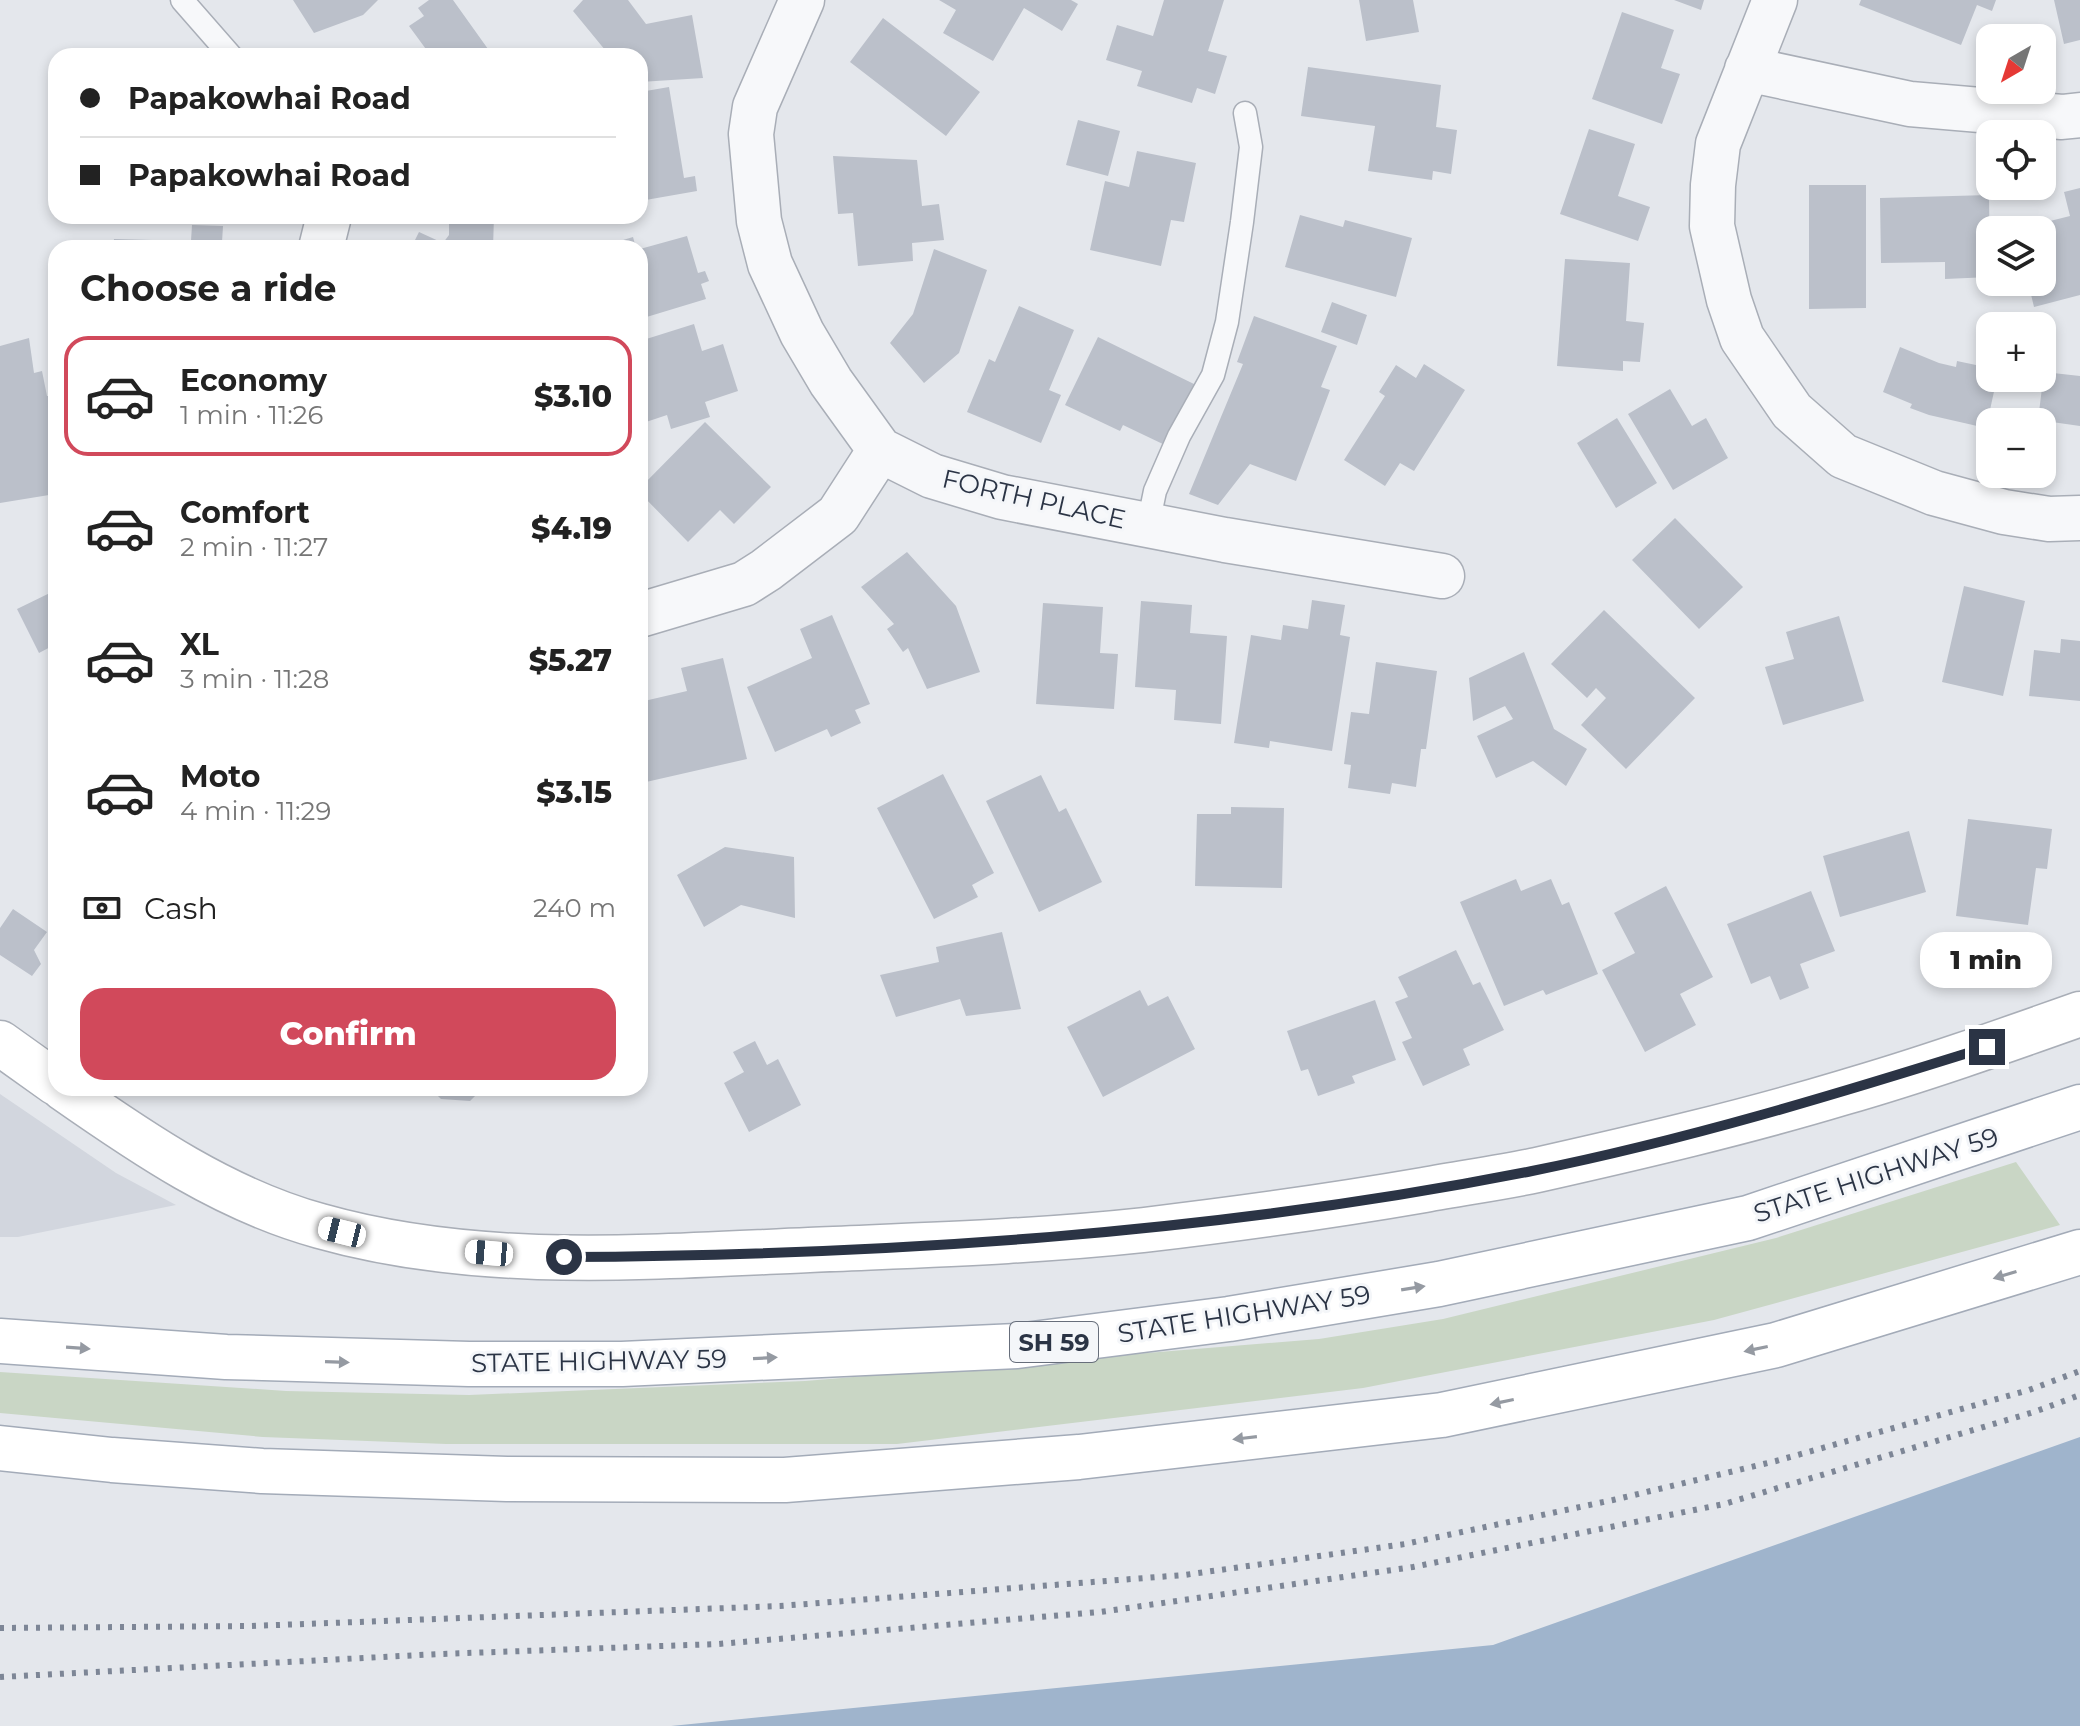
<!DOCTYPE html>
<meta charset="utf-8">
<style>
body{margin:0;font-family:Montserrat,sans-serif;background:#f2f2f2;color:#222;height:100vh;display:flex;flex-direction:column;font-size:30px;white-space:nowrap}
*{box-sizing:border-box;margin:0}
p{font-size:26px;color:#767676}
.icon{flex:none;width:44px;height:44px;fill:none;stroke:currentColor;stroke-width:2;stroke-linecap:round;stroke-linejoin:round}
.map{position:relative;flex:1;overflow:hidden}
.panel{position:absolute;left:48px;top:240px;width:600px;height:856px;display:flex;flex-direction:column;background:#fff;border-radius:24px;box-shadow:0 4px 12px #0003}
.panel>*{flex:none}
.hud{position:absolute;left:48px;top:48px;width:600px;height:176px;border-radius:24px;box-shadow:0 4px 12px #0003;display:grid;align-content:center;height:176px;padding:0 32px;background:#fff}
.needle{width:52px;rotate:219deg}
.controls{position:absolute;left:1976px;top:24px;display:grid;gap:16px}
.controls a{display:grid;place-items:center;width:80px;height:80px;border-radius:16px;background:#fff;box-shadow:0 4px 12px #0003;font-size:40px}
.end{position:absolute;width:36px;height:36px;margin:-18px;border:10px solid #2b3445;background:#fff;box-shadow:0 0 0 4px #fff}
.from{border-radius:50%}
.bubble{position:absolute;height:56px;border-radius:24px;background:#fff;box-shadow:0 4px 12px #0003;font-size:26px;font-weight:800;line-height:56px;text-align:center}
.car{position:absolute;width:24px;height:48px;margin:-24px -12px;border-radius:10px;box-shadow:0 0 6px 2px #0007;background:linear-gradient(#fff 24%,#345 0 40%,#fff 0 76%,#345 0 86%,#fff 0)}
.hud b{display:flex;align-items:center;gap:28px;height:76px;font-size:30px}
.hud b+b{border-top:2px solid #e0e0e0}
.hud i{width:20px;height:20px;background:#222}
ul{padding:0;list-style:none}
li{display:flex;align-items:center;gap:24px;height:120px;margin:0 16px 12px;padding:0 16px;border:4px solid transparent;border-radius:24px}
li div{flex:1}
li b{display:block;font-size:30px}
li em{font-style:normal;font-weight:800}
li.selected{border-color:#d1495b}
li>.icon{width:72px;height:72px;stroke-width:1.5}
h2{padding:0 32px;font-size:36px;line-height:96px}
.pay{display:flex;align-items:center;gap:20px;height:88px;padding:0 32px;font-size:30px}
.pay p{margin-inline-start:auto}
.cta{display:flex;gap:16px;margin-top:auto;padding:16px 32px}
.cta a{flex:1;height:92px;border-radius:24px;background:#d1495b;color:#fff;font-size:32px;font-weight:800;line-height:92px;text-align:center}
.map>svg:first-child{display:block}
</style>
<div class="map">
<svg width="2080" height="1726" viewBox="0 0 2080 1726">
<rect width="100%" height="100%" fill="#e4e7ec"/>
<path fill="#d2d6de" d="M 0,1094 L 116,1173 L 176,1205 L 18,1237 L 0,1237 Z"/>
<path fill="#c9d6c5" d="M 2016,1162 L 2060,1225 L 1714,1320 L 1363,1388 L 897,1444 L 446,1444 L 263,1437 L 0,1413 L 0,1372 L 286,1391 L 469,1395 L 805,1381 L 1319,1339 L 1443,1319 L 1776,1238 Z"/>
<path fill="#9fb4cc" d="M 2080,1437 L 2080,1726 L 671,1726 L 1493,1645 Z"/>
<path fill="#bbc0ca" d="M 293,0 L 378,0 L 363,15 L 314,33 Z
M 429,0 L 453,0 L 493,56 L 431,56 L 409,26 L 424,16 L 418,8 Z
M 583,0 L 628,0 L 646,24 L 692,15 L 703,78 L 640,82 L 640,56 L 610,56 L 573,11 Z
M 939,0 L 1071,0 L 1078,4 L 1062,31 L 1024,8 L 993,61 L 943,33 L 956,10 Z
M 1164,0 L 1224,0 L 1208,51 L 1227,56 L 1215,94 L 1197,88 L 1192,103 L 1137,86 L 1142,71 L 1106,60 L 1117,25 L 1153,36 Z
M 1359,0 L 1413,0 L 1419,32 L 1366,41 Z
M 1674,0 L 1704,0 L 1701,10 Z
M 1861,0 L 1996,0 L 1992,11 L 1977,5 L 1961,45 L 1859,5 Z
M 2054,0 L 2080,0 L 2080,40 L 2064,44 Z
M 1622,12 L 1674,30 L 1661,68 L 1680,74 L 1662,124 L 1592,99 Z
M 883,18 L 980,92 L 946,136 L 850,62 Z
M 1308,67 L 1441,85 L 1436,127 L 1457,130 L 1451,174 L 1433,171 L 1432,180 L 1368,171 L 1375,126 L 1301,116 Z
M 669,87 L 684,178 L 695,176 L 697,191 L 640,201 L 640,92 Z
M 1078,120 L 1120,131 L 1108,176 L 1066,165 Z
M 1589,129 L 1635,144 L 1618,196 L 1650,207 L 1638,241 L 1560,214 Z
M 1137,151 L 1196,163 L 1184,222 L 1171,220 L 1161,266 L 1090,250 L 1105,181 L 1129,187 Z
M 833,156 L 917,160 L 922,206 L 939,204 L 944,240 L 912,243 L 913,261 L 858,266 L 853,213 L 838,214 Z
M 1809,185 L 1866,185 L 1866,308 L 1809,309 Z
M 2080,188 L 2080,295 L 2034,307 L 2028,282 L 2042,282 L 2042,230 L 2018,229 L 2070,216 L 2064,192 Z
M 1989,195 L 1990,277 L 1945,279 L 1945,262 L 1881,263 L 1880,198 Z
M 1300,215 L 1343,227 L 1345,220 L 1412,238 L 1396,297 L 1285,267 Z
M 449,216 L 494,216 L 493,248 L 411,248 L 419,232 L 443,243 L 449,235 Z
M 192,225 L 223,226 L 222,242 L 257,243 L 257,248 L 113,248 L 114,239 L 191,241 Z
M 687,236 L 698,273 L 705,271 L 709,281 L 701,284 L 706,299 L 640,319 L 640,249 Z
M 633,237 L 636,248 L 600,248 L 600,247 Z
M 934,249 L 987,270 L 959,353 L 924,383 L 890,343 L 913,314 Z
M 1565,259 L 1630,263 L 1626,321 L 1644,323 L 1640,362 L 1623,361 L 1623,371 L 1557,366 Z
M 1332,302 L 1367,315 L 1357,345 L 1321,332 Z
M 1019,306 L 1074,330 L 1049,390 L 1061,395 L 1041,443 L 967,412 L 989,359 L 995,362 Z
M 1254,316 L 1337,346 L 1321,387 L 1330,390 L 1296,481 L 1250,464 L 1218,505 L 1189,494 L 1243,364 L 1237,362 Z
M 694,324 L 702,351 L 723,344 L 738,391 L 705,402 L 710,417 L 671,429 L 667,415 L 643,423 L 640,414 L 640,341 Z
M 1098,337 L 1196,385 L 1167,446 L 1123,425 L 1120,431 L 1065,405 Z
M 29,338 L 34,373 L 42,371 L 47,396 L 55,396 L 56,398 L 56,490 L 49,495 L 0,503 L 0,346 Z
M 1900,347 L 1939,363 L 1956,367 L 1957,361 L 1990,368 L 1990,378 L 1997,378 L 1986,428 L 1929,415 L 1910,408 L 1912,404 L 1883,392 Z
M 1424,364 L 1465,390 L 1414,471 L 1400,463 L 1385,486 L 1344,460 L 1385,396 L 1379,392 L 1396,365 L 1416,378 Z
M 2044,372 L 2080,376 L 2080,426 L 2038,420 Z
M 1670,389 L 1692,426 L 1706,418 L 1728,458 L 1673,490 L 1628,414 Z
M 1617,418 L 1657,483 L 1616,508 L 1577,443 Z
M 705,422 L 771,487 L 734,524 L 720,510 L 688,542 L 640,493 L 640,488 Z
M 1675,518 L 1743,587 L 1699,629 L 1632,560 Z
M 907,552 L 956,606 L 980,672 L 927,689 L 908,648 L 903,652 L 887,629 L 894,624 L 861,587 Z
M 1964,586 L 2025,601 L 2003,696 L 1942,682 Z
M 56,590 L 56,644 L 39,653 L 17,609 Z
M 1312,600 L 1345,605 L 1340,635 L 1350,637 L 1332,751 L 1270,741 L 1269,748 L 1234,743 L 1251,635 L 1281,640 L 1283,625 L 1308,629 Z
M 1141,601 L 1192,605 L 1190,633 L 1227,636 L 1221,724 L 1174,720 L 1176,690 L 1135,687 Z
M 1043,603 L 1103,607 L 1100,653 L 1118,654 L 1114,709 L 1036,704 Z
M 1604,610 L 1695,698 L 1626,769 L 1581,725 L 1606,698 L 1596,688 L 1587,698 L 1551,664 Z
M 832,615 L 870,704 L 855,710 L 861,723 L 831,737 L 827,729 L 775,752 L 747,687 L 812,658 L 800,629 Z
M 1839,616 L 1864,701 L 1783,725 L 1765,667 L 1794,659 L 1786,632 Z
M 2061,639 L 2080,641 L 2080,701 L 2029,696 L 2034,650 L 2060,653 Z
M 1524,652 L 1554,729 L 1587,749 L 1566,786 L 1533,761 L 1496,778 L 1477,736 L 1513,719 L 1505,706 L 1473,721 L 1469,678 Z
M 723,658 L 747,759 L 646,782 L 640,755 L 640,702 L 687,691 L 681,668 Z
M 1376,662 L 1437,671 L 1426,749 L 1421,749 L 1416,787 L 1392,783 L 1390,794 L 1348,788 L 1351,765 L 1344,764 L 1351,712 L 1369,714 Z
M 943,774 L 994,873 L 972,885 L 978,897 L 934,919 L 877,808 Z
M 1041,775 L 1059,812 L 1066,808 L 1102,882 L 1039,912 L 986,801 Z
M 1231,807 L 1284,808 L 1282,888 L 1195,886 L 1197,814 L 1231,814 Z
M 1968,819 L 2052,829 L 2047,869 L 2036,868 L 2028,925 L 1956,916 Z
M 1909,831 L 1926,892 L 1840,917 L 1823,856 Z
M 725,847 L 794,857 L 795,918 L 741,905 L 704,927 L 677,875 Z
M 1516,879 L 1521,891 L 1551,879 L 1562,905 L 1569,902 L 1598,974 L 1546,995 L 1543,990 L 1504,1006 L 1460,902 Z
M 1666,886 L 1713,977 L 1680,994 L 1696,1025 L 1645,1052 L 1602,970 L 1635,953 L 1614,913 Z
M 1811,891 L 1835,951 L 1800,964 L 1809,988 L 1780,1000 L 1770,976 L 1751,984 L 1727,924 Z
M 13,909 L 47,932 L 34,950 L 41,964 L 32,976 L 0,955 L 0,928 Z
M 1002,932 L 1021,1009 L 966,1016 L 960,999 L 896,1017 L 880,975 L 939,962 L 936,947 Z
M 1456,950 L 1473,985 L 1480,982 L 1504,1030 L 1463,1049 L 1470,1065 L 1423,1086 L 1402,1042 L 1412,1038 L 1395,1002 L 1408,997 L 1398,977 Z
M 1140,990 L 1148,1006 L 1168,996 L 1195,1049 L 1103,1097 L 1067,1027 Z
M 1375,1000 L 1396,1060 L 1352,1076 L 1355,1083 L 1318,1096 L 1308,1069 L 1301,1071 L 1287,1031 Z
M 755,1041 L 767,1065 L 778,1059 L 801,1105 L 749,1132 L 724,1083 L 744,1072 L 733,1052 Z
M 430,1088 L 483,1088 L 470,1101 L 441,1099 Z"/>
<g fill="none" stroke-linecap="round" stroke-linejoin="round">
<g stroke="#a9aeb7" stroke-width="25">
<path id="lane" d="M 182,0 L 231,56
M 1148,525 L 1155,491 L 1179,436 L 1213,375 L 1227,322 L 1242,222 L 1251,147 L 1245,113"/>
</g>
<g stroke="#a9aeb7" stroke-width="47">
<path id="street" d="M 802,0 L 755,107 L 751,134 L 759,221 L 770,264 L 802,333 L 831,382 L 880,450 L 932,476 L 1002,497 L 1225,540 L 1442,576
M 1775,0 L 1718,144 L 1713,185 L 1712,226 L 1729,300 L 1742,338 L 1792,411 L 1843,456 L 1934,493 L 2004,512 L 2049,519 L 2080,518
M 1747,69 L 1910,104 L 2062,117 L 2080,115
M 321,248 L 329,216
M 640,615 L 744,584 L 766,570 L 838,515 L 880,450"/>
</g>
<g stroke="#a9aeb7" stroke-width="47">
<path id="secondary" d="M 0,1043 L 56,1083
M 63,1088 C 143,1144 225,1200 320,1226 C 479,1271 647,1257 809,1250 C 921,1245 1033,1242 1144,1230 C 1237,1219 1331,1206 1424,1190 C 1461,1183 1500,1178 1537,1170 C 1639,1147 1742,1123 1842,1093 C 1922,1070 2001,1042 2080,1014"/>
</g>
<g stroke="#a3abb8" stroke-width="47">
<path id="primary" d="M 0,1341 L 226,1357 L 469,1364 L 622,1364 L 1017,1346 L 1229,1319 L 1439,1284 L 1748,1218 L 2080,1107
M 0,1448 L 112,1460 L 262,1471 L 507,1479 L 785,1480 L 1079,1457 L 1442,1415 L 1776,1345 L 2080,1252"/>
</g>
<use href="#lane" stroke="#f7f8fa" stroke-width="22"/>
<use href="#street" stroke="#f7f8fa" stroke-width="44"/>
<use href="#secondary" stroke="#fff" stroke-width="44"/>
<use href="#primary" stroke="#fff" stroke-width="44"/>
<path stroke="#7d8696" stroke-width="6" stroke-dasharray="4 8" stroke-linecap="butt" d="M 0,1628 L 251,1626 L 780,1606 L 1184,1575 L 1405,1544 L 1613,1500 L 1776,1461 L 2029,1390 L 2080,1371
M 0,1677 L 440,1654 L 718,1644 L 1100,1612 L 1413,1567 L 1724,1504 L 2034,1412 L 2080,1395"/>
</g>
<defs><path id="oneway-solid" d="M-6-.8H1V-3.2L6.5 0L1 3.2V.8H-6Z" transform="scale(2)"/></defs>
<g fill="#959aa2">
<use href="#oneway-solid" transform="translate(2005 1275) rotate(163)"/>
<use href="#oneway-solid" transform="translate(1413 1288) rotate(-9)"/>
<use href="#oneway-solid" transform="translate(78 1348) rotate(4)"/>
<use href="#oneway-solid" transform="translate(1756 1349) rotate(168)"/>
<use href="#oneway-solid" transform="translate(765 1358) rotate(-3)"/>
<use href="#oneway-solid" transform="translate(337 1362) rotate(2)"/>
<use href="#oneway-solid" transform="translate(1502 1402) rotate(168)"/>
<use href="#oneway-solid" transform="translate(1245 1438) rotate(173)"/>
</g>
<g fill="none" stroke-linecap="round" stroke-linejoin="round">
<path stroke="#2b3445" stroke-width="10" d="M 564,1257 C 888,1255 1214,1234 1532,1171 C 1686,1140 1837,1094 1987,1047"/>
</g>
<g text-anchor="middle" dominant-baseline="central" stroke-width="6" stroke-linejoin="round" paint-order="stroke">
<rect fill="#f4f6f9" stroke="#676e7b" stroke-width="2" x="1010" y="1322" width="88" height="40" rx="6"/>
<g font-size="24" font-weight="bold" fill="#2b3445">
<text x="1054" y="1342">SH 59</text>
</g>
<g font-size="26" fill="#2b3445" stroke="#f4f6f9">
<text transform="translate(1034 499) rotate(13)">FORTH PLACE</text>
<text transform="translate(1876 1175) rotate(-18)">STATE HIGHWAY 59</text>
<text transform="translate(1244 1314) rotate(-9)">STATE HIGHWAY 59</text>
<text transform="translate(599 1361) rotate(-1)">STATE HIGHWAY 59</text>
</g>
</g>
</svg>
<div class="controls">
<a><svg class="needle" viewBox="-14 -14 28 28"><path d="M0-13l5 13h-10z" fill="#e53935"/><path d="M0 13l5-13h-10z" fill="#767676"/></svg></a>
<a><svg class="icon" aria-label="locate" viewBox="0 0 24 24"><circle cx="12" cy="12" r="6"/><path d="M12 2v4M12 18v4M2 12h4M18 12h4"/></svg></a>
<a><svg class="icon" aria-label="layers" viewBox="0 0 24 24"><path d="M12 4l9 5-9 5-9-5zM3 14l9 5 9-5"/></svg></a>
<a>+</a>
<a>−</a>
</div>
<i class="end from" style="left:564px;top:1257px"></i>
<i class="end" style="left:1987px;top:1047px"></i>
<div class="bubble" style="left:1920px;top:932px;width:132px">1 min</div>
<i class="car" style="left:342px;top:1232px;rotate:284deg"></i>
<i class="car" style="left:489px;top:1253px;rotate:275deg"></i>
<div class="hud">
<b><i class="from"></i>Papakowhai Road</b>
<b><i></i>Papakowhai Road</b>
</div>
<section class="panel">
<h2>Choose a ride</h2>
<ul>
<li class="selected"><svg class="icon" aria-label="car" viewBox="0 0 24 24"><path d="M5 17H2v-5l4-1 3-4h7l3 4 3 1v5h-3M9 17h6M6 11h13"/><circle cx="7" cy="17" r="2"/><circle cx="17" cy="17" r="2"/></svg><div><b>Economy</b><p>1 min · 11:26</p></div><em>$3.10</em></li>
<li><svg class="icon" aria-label="car" viewBox="0 0 24 24"><path d="M5 17H2v-5l4-1 3-4h7l3 4 3 1v5h-3M9 17h6M6 11h13"/><circle cx="7" cy="17" r="2"/><circle cx="17" cy="17" r="2"/></svg><div><b>Comfort</b><p>2 min · 11:27</p></div><em>$4.19</em></li>
<li><svg class="icon" aria-label="car" viewBox="0 0 24 24"><path d="M5 17H2v-5l4-1 3-4h7l3 4 3 1v5h-3M9 17h6M6 11h13"/><circle cx="7" cy="17" r="2"/><circle cx="17" cy="17" r="2"/></svg><div><b>XL</b><p>3 min · 11:28</p></div><em>$5.27</em></li>
<li><svg class="icon" aria-label="car" viewBox="0 0 24 24"><path d="M5 17H2v-5l4-1 3-4h7l3 4 3 1v5h-3M9 17h6M6 11h13"/><circle cx="7" cy="17" r="2"/><circle cx="17" cy="17" r="2"/></svg><div><b>Moto</b><p>4 min · 11:29</p></div><em>$3.15</em></li>
</ul>
<div class="pay"><svg class="icon" aria-label="cash" viewBox="0 0 24 24"><path d="M3 7h18v10H3z"/><circle cx="12" cy="12" r="2"/></svg>Cash<p>240 m</p></div>
<div class="cta"><a>Confirm</a></div>
</section>
</div>
